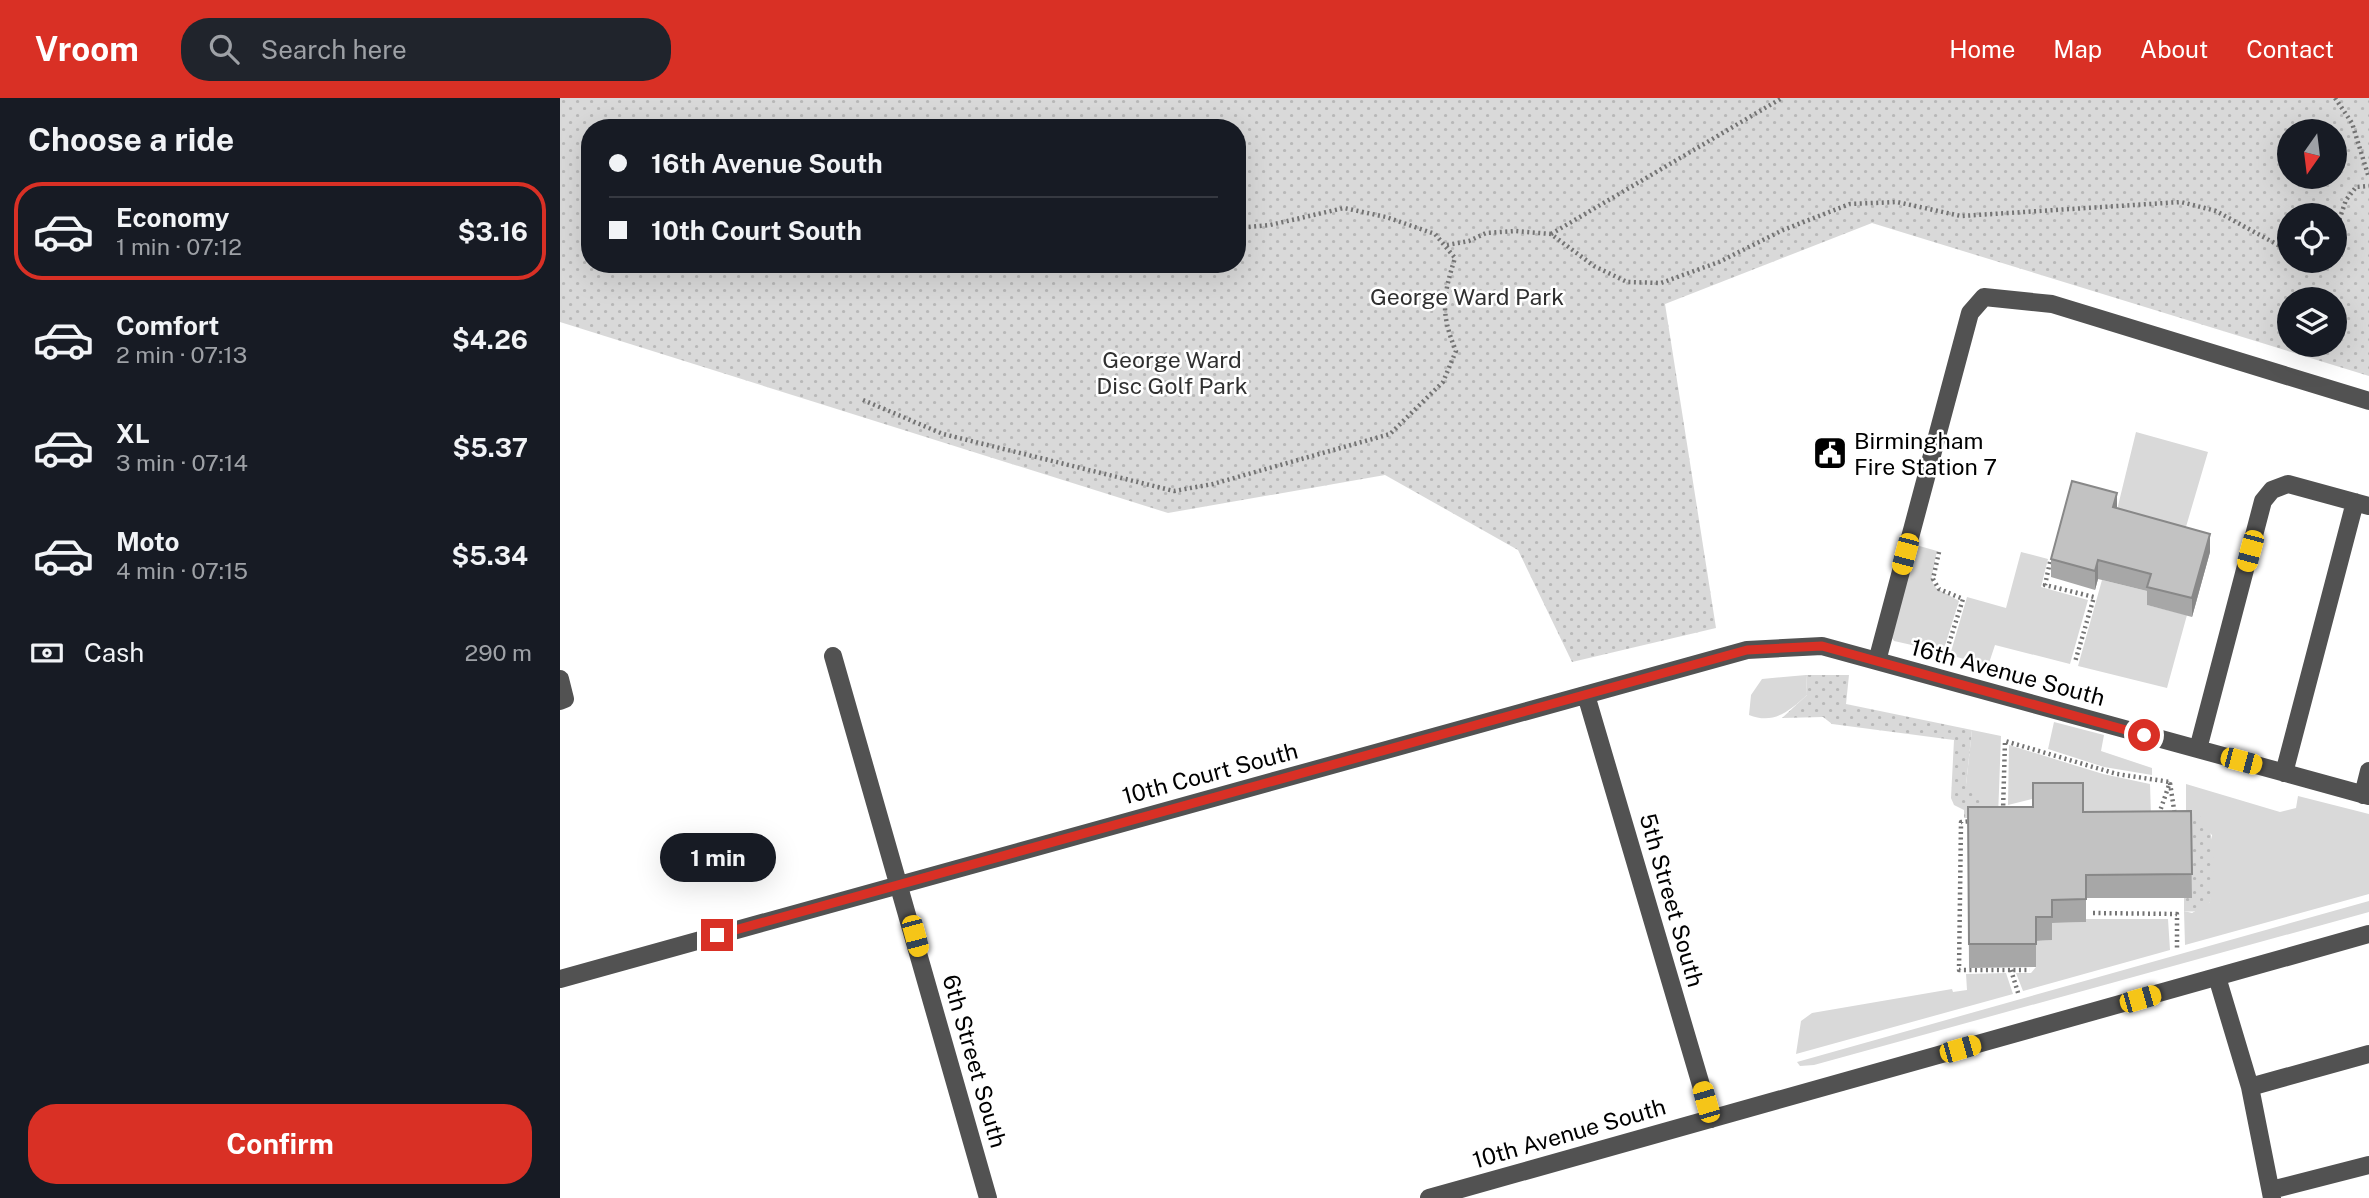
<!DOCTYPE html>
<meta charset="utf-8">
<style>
body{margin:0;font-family:"Public Sans",sans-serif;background:#20242c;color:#f1f3f6;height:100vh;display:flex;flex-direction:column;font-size:26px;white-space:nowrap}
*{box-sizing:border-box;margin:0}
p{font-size:23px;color:#9ea1a6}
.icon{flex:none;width:38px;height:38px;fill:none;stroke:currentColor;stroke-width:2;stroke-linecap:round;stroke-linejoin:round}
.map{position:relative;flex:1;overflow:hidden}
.sheet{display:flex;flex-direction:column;background:#171b24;width:560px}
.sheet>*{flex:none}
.guide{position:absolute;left:21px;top:21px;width:665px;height:154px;border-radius:28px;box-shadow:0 7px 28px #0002;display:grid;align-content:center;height:154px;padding:0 28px;background:#171b24}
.needle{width:46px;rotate:194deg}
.controls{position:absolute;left:1717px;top:21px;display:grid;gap:14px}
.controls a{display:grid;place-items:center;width:70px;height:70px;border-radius:50%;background:#171b24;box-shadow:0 7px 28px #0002;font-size:35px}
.end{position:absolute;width:32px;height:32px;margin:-16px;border:9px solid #d93025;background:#fff;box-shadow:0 0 0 4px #fff}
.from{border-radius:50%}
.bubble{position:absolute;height:49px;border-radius:24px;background:#171b24;box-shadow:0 7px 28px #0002;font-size:23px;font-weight:700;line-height:49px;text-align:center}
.car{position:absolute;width:21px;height:42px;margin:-21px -10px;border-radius:9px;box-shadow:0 0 5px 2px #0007;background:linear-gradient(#f5c518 24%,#345 0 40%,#f5c518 0 76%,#345 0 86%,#f5c518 0)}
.guide b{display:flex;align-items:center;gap:24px;height:66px;font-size:26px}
.guide b+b{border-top:2px solid #363941}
.guide i{width:18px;height:18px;background:#f1f3f6}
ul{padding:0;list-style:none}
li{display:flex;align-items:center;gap:21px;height:98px;margin:0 14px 10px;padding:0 14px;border:4px solid transparent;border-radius:28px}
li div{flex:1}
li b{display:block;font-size:26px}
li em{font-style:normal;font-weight:700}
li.on{border-color:#d93025}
li>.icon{width:63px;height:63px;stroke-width:1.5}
h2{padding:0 28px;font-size:32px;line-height:84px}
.pay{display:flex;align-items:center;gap:18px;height:77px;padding:0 28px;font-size:26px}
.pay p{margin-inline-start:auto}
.button{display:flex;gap:14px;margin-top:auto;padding:14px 28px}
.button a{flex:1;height:80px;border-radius:28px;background:#d93025;color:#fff;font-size:28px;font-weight:700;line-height:80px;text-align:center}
header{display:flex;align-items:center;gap:42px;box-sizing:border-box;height:98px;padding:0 35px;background:#d93025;color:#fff}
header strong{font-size:33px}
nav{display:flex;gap:38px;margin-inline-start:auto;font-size:24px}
.search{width:490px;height:63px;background:#20242c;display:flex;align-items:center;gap:18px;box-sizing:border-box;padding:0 24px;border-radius:28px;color:#9ea1a6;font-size:26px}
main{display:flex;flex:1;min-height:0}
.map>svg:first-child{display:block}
</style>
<header>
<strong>Vroom</strong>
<div class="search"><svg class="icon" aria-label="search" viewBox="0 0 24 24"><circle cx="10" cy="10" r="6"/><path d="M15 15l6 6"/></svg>Search here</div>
<nav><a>Home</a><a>Map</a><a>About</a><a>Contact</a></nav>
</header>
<main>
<section class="sheet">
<h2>Choose a ride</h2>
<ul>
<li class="on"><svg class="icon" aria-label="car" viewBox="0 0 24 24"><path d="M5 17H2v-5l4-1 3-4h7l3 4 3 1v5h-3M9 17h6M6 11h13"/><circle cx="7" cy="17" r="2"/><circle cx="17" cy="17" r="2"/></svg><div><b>Economy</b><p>1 min · 07:12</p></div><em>$3.16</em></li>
<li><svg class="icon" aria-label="car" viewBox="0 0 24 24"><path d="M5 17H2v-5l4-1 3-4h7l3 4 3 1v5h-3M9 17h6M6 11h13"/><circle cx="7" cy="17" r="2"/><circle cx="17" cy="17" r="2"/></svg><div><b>Comfort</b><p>2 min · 07:13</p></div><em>$4.26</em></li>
<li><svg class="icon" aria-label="car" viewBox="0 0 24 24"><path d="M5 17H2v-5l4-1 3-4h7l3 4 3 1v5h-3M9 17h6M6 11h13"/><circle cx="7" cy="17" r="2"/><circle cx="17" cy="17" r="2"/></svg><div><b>XL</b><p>3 min · 07:14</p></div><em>$5.37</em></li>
<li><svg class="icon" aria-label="car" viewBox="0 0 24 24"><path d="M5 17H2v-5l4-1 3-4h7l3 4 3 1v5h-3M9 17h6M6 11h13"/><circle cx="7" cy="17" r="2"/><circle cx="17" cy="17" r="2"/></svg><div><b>Moto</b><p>4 min · 07:15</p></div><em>$5.34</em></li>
</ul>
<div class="pay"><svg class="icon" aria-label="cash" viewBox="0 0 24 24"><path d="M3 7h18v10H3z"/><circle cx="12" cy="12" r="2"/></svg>Cash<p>290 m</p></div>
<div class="button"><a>Confirm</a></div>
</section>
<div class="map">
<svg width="1809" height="1100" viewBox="0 0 1809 1100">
<defs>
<pattern id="park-dots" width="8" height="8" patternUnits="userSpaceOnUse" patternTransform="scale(1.75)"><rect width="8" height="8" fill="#d9d9d9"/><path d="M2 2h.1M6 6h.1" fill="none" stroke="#b8b8b8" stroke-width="1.8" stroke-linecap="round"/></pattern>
</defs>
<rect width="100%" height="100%" fill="#fff"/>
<path fill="#d9d9d9" d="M 1576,334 L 1648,354 L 1623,439 L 1556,416 Z
M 1356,447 L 1377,453 L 1371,482 L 1376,490 L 1399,503 L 1383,554 L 1334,543 L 1332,540 Z
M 1461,454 L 1488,461 L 1481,489 L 1528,502 L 1510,566 L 1435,547 L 1428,568 L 1390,557 L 1407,499 L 1446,510 Z
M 1542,482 L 1591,494 L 1587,507 L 1627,517 L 1607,590 L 1518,568 Z
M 1246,577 L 1247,597 C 1229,613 1214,627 1189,617 L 1191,597 L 1202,581 Z
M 1494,624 L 1544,637 L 1541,653 L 1592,670 L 1592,677 L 1544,669 L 1488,651 Z
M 1412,632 L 1441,638 L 1438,719 L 1421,720 L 1406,687 Z
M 1449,647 L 1543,676 L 1590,686 L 1591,718 L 1523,718 L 1472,701 L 1448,707 Z
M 1626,686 L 1720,714 L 1736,710 L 1738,698 L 1809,716 L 1809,796 L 1625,847 L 1624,813 L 1632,815 L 1650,804 L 1652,737 L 1626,713 Z
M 1809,803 L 1809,814 L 1254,967 L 1240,968 L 1237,964 Z
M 1526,821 L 1608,821 L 1610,852 L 1463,893 L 1456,875 L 1471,875 L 1476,869 L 1476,843 L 1491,842 L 1492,825 L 1526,824 Z
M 1446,875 L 1453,896 L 1236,956 L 1241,923 L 1252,915 L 1392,891 L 1393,894 L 1407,892 L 1406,876 Z"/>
<path fill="url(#park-dots)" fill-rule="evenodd" d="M 0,0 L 1809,0 L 1809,278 L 1312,125 L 1105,206 L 1156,530 L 1012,564 L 958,452 L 825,377 L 608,415 L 0,224 ZM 30,30 L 677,30 L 677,166 L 30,166 ZM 1774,33 L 1774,79 L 1729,79 L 1729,33 ZM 1729,117 L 1774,117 L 1774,163 L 1729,163 ZM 1729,201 L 1774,201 L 1774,247 L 1729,247 Z
M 1246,577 L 1289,577 L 1286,606 L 1412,632 L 1406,687 L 1422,700 L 1421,720 L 1404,720 L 1404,712 L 1394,707 L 1391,700 L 1394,642 L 1272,626 L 1263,619 L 1222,620 L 1247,597 Z
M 1626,713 C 1662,716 1655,778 1650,804 C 1642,812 1636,815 1624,813 L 1624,799 L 1632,799 L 1631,737 Z"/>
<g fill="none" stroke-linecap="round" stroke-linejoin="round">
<path stroke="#747474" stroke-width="4.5" stroke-dasharray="2 3.5" stroke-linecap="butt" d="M 1775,0 L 1792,25 L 1809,80
M 991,136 L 1222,0
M 1774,137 L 1786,102 L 1796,89 L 1809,88
M 887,147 L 909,143 L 926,135 L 955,133 L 991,136 L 1034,168 L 1067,184 L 1101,185 L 1159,164 L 1223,132 L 1290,106 L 1337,104 L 1401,118 L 1621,104 L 1656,113 L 1729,153
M 303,302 L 383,336 L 614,393 L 653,386 L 830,336 L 883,284 L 896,253 C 880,215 883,198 895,160 L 875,136 L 826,119 L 784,110 L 710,127 L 677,130
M 1379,454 L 1373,481 L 1379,491 L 1403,501 L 1386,555
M 1490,464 L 1485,487 L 1534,499 L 1515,564
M 1610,685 L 1615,718
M 1443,713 L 1445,643 L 1557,676 L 1610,684
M 1599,716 L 1610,684
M 1413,723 L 1401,724 L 1399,872 L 1470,872
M 1533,815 L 1617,816 L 1617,853
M 1451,872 L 1459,898"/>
<path stroke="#525252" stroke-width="18" d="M 273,558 L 428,1100
M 1317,563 L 1410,215 L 1424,199 L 1492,206 L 1809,303
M 0,581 L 5,601 L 0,603
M 1026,597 L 1151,1021
M 1638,651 L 1703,403 L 1712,392 L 1728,386 L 1809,408
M 1724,675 L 1795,404
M 1803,697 L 1809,673
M 1657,879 L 1690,989 L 1809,956
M 0,881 L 1187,552 L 1262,548 L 1809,698
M 1690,989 L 1712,1100
M 1711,1092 L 1809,1067
M 869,1100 L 1809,836"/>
</g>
<path fill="#a7a7a7" d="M 1557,410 L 1650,454 L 1632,519 L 1587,507 L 1587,493 L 1538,481 L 1535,492 L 1491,479 L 1491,461 Z
M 1408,709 L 1473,709 L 1523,714 L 1631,713 L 1632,800 L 1526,800 L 1526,824 L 1492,825 L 1492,842 L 1476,843 L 1476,869 L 1409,870 Z"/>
<path fill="#888" d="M 1557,395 L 1557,413 L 1553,409 Z
M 1650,436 L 1650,454 L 1632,519 L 1632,500 Z
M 1538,462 L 1538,481 L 1535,492 L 1535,473 Z"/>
<path fill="#c2c2c2" stroke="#888" stroke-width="2" d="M 1512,383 L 1557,395 L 1553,409 L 1650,436 L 1632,500 L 1587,489 L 1591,476 L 1538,462 L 1535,473 L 1491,461 Z
M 1473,685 L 1523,685 L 1523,714 L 1631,713 L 1632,776 L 1526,777 L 1526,801 L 1492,802 L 1492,819 L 1476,819 L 1476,846 L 1409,846 L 1408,709 L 1473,709 Z"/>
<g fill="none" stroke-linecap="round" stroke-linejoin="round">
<path stroke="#d93025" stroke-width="9" d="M 157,837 L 1187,552 L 1262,548 L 1584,637"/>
</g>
<defs>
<g id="civic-square" transform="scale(1.75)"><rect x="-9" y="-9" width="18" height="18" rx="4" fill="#000" stroke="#fff"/><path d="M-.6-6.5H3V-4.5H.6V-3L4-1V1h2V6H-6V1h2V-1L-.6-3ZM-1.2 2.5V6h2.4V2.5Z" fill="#fff"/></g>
</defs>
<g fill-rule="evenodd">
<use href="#civic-square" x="1270" y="355"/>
</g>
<g text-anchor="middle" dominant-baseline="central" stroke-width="5" stroke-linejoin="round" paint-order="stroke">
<g font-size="23" fill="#303030" stroke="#fff">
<text x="907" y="198">George Ward Park</text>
<text x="612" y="261">George Ward<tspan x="612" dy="26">Disc Golf Park</tspan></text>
</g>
<g font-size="23" fill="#000" stroke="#fff" text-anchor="start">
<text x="1294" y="342">Birmingham<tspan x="1294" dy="26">Fire Station 7</tspan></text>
</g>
<g font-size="23" fill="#000" stroke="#fff">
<text transform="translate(1448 574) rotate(15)">16th Avenue South</text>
<text transform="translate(650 675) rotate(-15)">10th Court South</text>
<text transform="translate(1112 802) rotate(74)">5th Street South</text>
<text transform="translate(415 963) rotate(74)">6th Street South</text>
<text transform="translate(1009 1035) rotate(-16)">10th Avenue South</text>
</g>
</g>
</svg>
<div class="controls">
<a><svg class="needle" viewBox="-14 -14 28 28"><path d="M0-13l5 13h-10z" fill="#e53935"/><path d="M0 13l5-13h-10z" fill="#9ea1a6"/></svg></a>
<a><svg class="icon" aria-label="locate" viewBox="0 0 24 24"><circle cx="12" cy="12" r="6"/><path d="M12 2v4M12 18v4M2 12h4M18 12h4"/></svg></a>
<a><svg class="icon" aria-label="layers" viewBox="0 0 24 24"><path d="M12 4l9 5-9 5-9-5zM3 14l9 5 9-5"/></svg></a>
</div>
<i class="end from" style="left:1584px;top:637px"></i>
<i class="end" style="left:157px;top:837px"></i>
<div class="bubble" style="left:100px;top:735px;width:116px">1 min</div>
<i class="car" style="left:1690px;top:453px;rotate:195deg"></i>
<i class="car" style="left:1345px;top:456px;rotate:195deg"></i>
<i class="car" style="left:1681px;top:663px;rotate:105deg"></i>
<i class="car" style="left:355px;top:838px;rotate:165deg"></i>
<i class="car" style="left:1580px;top:901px;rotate:74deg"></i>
<i class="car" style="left:1400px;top:951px;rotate:74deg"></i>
<i class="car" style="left:1146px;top:1004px;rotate:344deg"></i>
<div class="guide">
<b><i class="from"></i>16th Avenue South</b>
<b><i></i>10th Court South</b>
</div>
</div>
</main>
